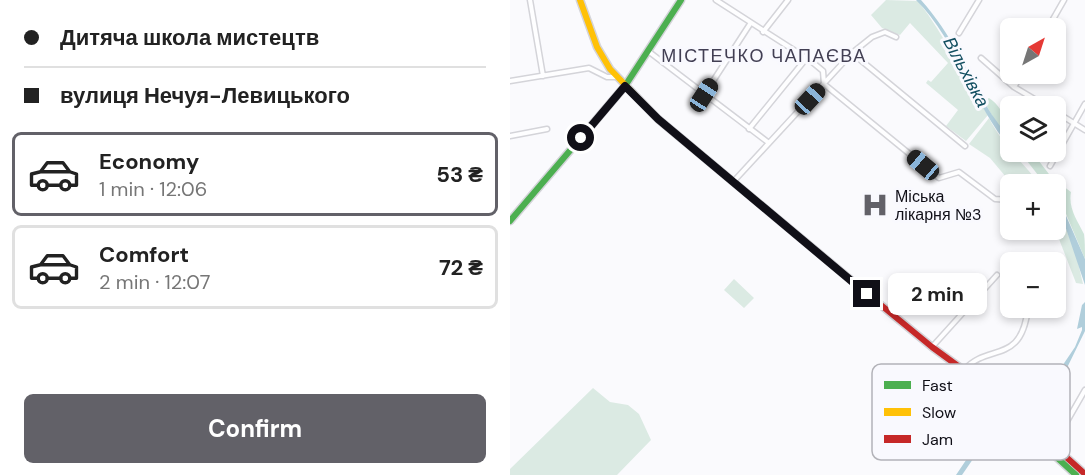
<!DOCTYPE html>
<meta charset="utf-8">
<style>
body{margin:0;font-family:"DM Sans",sans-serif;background:#f6f6f6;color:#222;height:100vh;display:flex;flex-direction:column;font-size:22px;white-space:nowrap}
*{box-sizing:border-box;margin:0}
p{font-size:20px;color:#767676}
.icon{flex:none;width:33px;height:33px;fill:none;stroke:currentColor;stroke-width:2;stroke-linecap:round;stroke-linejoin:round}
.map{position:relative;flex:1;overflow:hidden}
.side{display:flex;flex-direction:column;background:#fff;width:510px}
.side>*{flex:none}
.hud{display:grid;align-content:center;height:132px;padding:0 24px;background:#fff}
.needle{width:39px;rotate:39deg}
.controls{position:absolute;left:490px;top:18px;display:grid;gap:12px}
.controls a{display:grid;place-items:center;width:66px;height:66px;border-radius:9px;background:#fff;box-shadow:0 3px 9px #0003;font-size:30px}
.end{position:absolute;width:27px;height:27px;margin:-14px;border:8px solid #100f17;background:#fff;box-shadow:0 0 0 3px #fff}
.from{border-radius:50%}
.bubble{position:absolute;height:42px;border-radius:9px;background:#fff;box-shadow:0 3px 9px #0003;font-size:20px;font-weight:700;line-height:42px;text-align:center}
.car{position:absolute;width:18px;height:36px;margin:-18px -9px;border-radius:8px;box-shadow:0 0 4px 2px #0007;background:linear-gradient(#222 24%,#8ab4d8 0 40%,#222 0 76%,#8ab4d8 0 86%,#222 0)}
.hud b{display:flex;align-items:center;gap:21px;height:57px;font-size:22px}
.hud b+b{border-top:2px solid #e0e0e0}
.hud i{width:15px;height:15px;background:#222}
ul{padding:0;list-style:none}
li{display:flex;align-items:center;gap:18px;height:84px;margin:0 12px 9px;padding:0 12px;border:3px solid #e0e0e0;border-radius:9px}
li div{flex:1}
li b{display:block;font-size:22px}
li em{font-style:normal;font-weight:700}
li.current{border-color:#626168}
li>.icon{width:54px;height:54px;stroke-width:1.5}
.cta{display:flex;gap:12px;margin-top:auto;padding:12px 24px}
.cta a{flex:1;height:69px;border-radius:9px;background:#626168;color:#fff;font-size:24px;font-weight:700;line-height:69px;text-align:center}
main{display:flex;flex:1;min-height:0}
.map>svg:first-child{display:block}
</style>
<main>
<section class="side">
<div class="hud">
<b><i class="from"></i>Дитяча школа мистецтв</b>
<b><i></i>вулиця Нечуя-Левицького</b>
</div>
<ul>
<li class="current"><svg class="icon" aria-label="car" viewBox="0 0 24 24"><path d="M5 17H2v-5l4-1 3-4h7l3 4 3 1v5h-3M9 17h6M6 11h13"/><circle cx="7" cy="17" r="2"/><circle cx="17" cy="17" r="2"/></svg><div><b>Economy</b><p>1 min · 12:06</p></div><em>53 ₴</em></li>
<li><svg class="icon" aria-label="car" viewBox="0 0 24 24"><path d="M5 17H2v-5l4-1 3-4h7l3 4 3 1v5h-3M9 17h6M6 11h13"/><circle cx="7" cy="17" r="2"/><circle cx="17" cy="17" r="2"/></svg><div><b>Comfort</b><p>2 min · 12:07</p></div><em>72 ₴</em></li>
</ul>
<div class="cta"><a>Confirm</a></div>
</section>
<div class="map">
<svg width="575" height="475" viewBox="0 0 575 475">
<rect width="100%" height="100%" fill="#fafafd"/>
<path fill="#dbeae3" d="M 376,0 L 408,1 C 436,36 453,78 478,115 L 456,141 L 436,126 L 448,110 L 416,83 L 418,80 L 421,82 L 438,63 L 400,23 L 390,35 L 372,28 L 361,15 Z
M 479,118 C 492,144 512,162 530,184 L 501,184 L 501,199 L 490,194 L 501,183 L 480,158 L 459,144 Z
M 546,203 L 566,254 L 573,284 L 566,283 L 549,239 L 541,230 L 546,230 Z
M 224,279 L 244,298 L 234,308 L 214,290 Z
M 83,388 L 100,402 L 118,405 L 129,414 L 141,440 L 107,475 L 0,475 L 0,469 Z"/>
<path fill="#cfe5da" d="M 479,98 C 490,105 491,114 501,121 L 501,141 L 490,130 L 474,101 Z
M 510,152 L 522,152 L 542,178 L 561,192 C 558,208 567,220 574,234 C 575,241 575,252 575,259 L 551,202 L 546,199 L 546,184 L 535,184 Z"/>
<path fill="#b0cedb" d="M 406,0 L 411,0 C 441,33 457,72 479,110 C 486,122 501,137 501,149 C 463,104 448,42 406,0 Z
M 546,199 L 550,202 L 575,259 L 575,285 Z
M 575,302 L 575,331 L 554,374 L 524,405 L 513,407 L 485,427 L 452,475 L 446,475 L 483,420 L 534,391 L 540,384 L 565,347 L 572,330 L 572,327 L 567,329 L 572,305 Z"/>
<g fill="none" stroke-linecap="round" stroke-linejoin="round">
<g stroke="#d4d4d9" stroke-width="7">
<path id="street" d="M 20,0 L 33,76
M 206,0 L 301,61 L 313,71 L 314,84 L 429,178 L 449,172 L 485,199 L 501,200
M 538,28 L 554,0
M 253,32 L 278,0
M 449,33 L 469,0
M 138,51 L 259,143
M 342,53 L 455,146
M 471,58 L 504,87 L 536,106
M 0,81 L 79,68 L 97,77 L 107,77
M 504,87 L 512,74
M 194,95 L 240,24
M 546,112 L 575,130
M 239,129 L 295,60
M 0,136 L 37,129
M 540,166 L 575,104
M 223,182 L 342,53 L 362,37 L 375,32 L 386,37
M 422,347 L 487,275
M 454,370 C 479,342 511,366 518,308
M 544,444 L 575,390"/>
</g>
<g stroke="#d4d4d9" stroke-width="9">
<path id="fast" d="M 0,221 L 115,86 L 171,0
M 464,382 L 566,475"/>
</g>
<g stroke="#d4d4d9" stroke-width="9">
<path id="slow" d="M 70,0 L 87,47 L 100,69 L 148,119 L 360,296"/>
</g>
<g stroke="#d4d4d9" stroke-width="9">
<path id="jam" d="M 360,296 L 422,347 L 485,393 L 575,474"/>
</g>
<use href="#street" stroke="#fefeff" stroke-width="4"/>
<use href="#fast" stroke="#4caf50" stroke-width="6"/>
<use href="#slow" stroke="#ffc107" stroke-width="6"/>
<use href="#jam" stroke="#c62828" stroke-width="6"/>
</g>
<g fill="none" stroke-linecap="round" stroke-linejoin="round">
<path stroke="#100f17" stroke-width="8" d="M 71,138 L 115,86 L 148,119 L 357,294"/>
</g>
<defs>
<g id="hospital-bare" transform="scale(2.07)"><path d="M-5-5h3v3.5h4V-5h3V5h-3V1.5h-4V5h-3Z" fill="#626168" stroke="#f9f9fe" stroke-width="2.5" paint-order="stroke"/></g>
</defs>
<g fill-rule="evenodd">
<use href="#hospital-bare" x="365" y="205"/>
</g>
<g text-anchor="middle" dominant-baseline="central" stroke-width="6" stroke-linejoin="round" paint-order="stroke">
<g font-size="16" fill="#100f17" stroke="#f9f9fe" text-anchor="start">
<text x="385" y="196">Міська<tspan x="385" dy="18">лікарня №3</tspan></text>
</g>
<g font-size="18" letter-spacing="1.5" fill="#423f53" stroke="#f9f9fe">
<text x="254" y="56">МІСТЕЧКО ЧАПАЄВА</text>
</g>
<g font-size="18" font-style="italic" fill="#124e60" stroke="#f9f9fe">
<text transform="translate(456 72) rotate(62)">Вільхівка</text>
</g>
</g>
<rect x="362" y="364" width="198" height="96" rx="9" fill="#f9f9fe" stroke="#b3b3b9" stroke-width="1.5"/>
<rect x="374" y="381" width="27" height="8" fill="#4caf50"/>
<rect x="374" y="408" width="27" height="8" fill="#ffc107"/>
<rect x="374" y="435" width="27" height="8" fill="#c62828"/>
<g font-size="16" fill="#100f17">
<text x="412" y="391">Fast</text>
<text x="412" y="418">Slow</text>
<text x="412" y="445">Jam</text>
</g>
</svg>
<div class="controls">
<a><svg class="needle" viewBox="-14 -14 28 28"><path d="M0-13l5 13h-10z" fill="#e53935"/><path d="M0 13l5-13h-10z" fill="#767676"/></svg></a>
<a><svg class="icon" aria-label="layers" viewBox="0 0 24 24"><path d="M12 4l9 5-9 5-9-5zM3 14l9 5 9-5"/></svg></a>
<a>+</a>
<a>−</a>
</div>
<i class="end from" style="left:71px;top:138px"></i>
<i class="end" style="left:357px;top:294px"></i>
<div class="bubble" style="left:378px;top:273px;width:99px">2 min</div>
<i class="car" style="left:194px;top:95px;rotate:33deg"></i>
<i class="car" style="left:300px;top:99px;rotate:43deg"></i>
<i class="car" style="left:413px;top:165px;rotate:310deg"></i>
</div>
</main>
